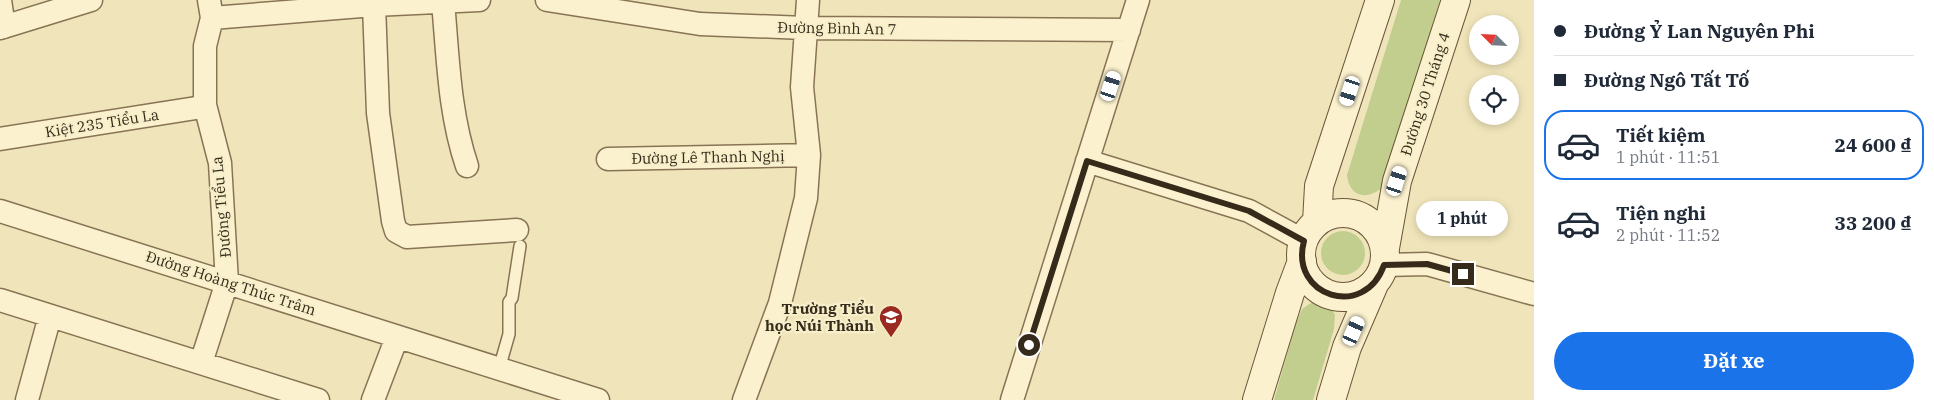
<!DOCTYPE html>
<html lang="vi">
<meta charset="utf-8">
<style>
body{margin:0;font-family:"IBM Plex Serif",serif;background:#f2f2f3;color:#1f2937;height:100vh;display:flex;flex-direction:column;font-size:19px;white-space:nowrap}
*{box-sizing:border-box;margin:0}
p{font-size:16px;color:#747a83}
.icon{flex:none;width:28px;height:28px;fill:none;stroke:currentColor;stroke-width:2;stroke-linecap:round;stroke-linejoin:round}
.map{position:relative;flex:1;overflow:hidden}
.sheet{display:flex;flex-direction:column;background:#fff;width:400px}
.sheet>*{flex:none}
.banner{display:grid;align-content:center;height:110px;padding:0 20px;background:#fff}
.needle{width:32px;rotate:294deg}
.fabs{position:absolute;left:1469px;top:15px;display:grid;gap:10px}
.fabs a{display:grid;place-items:center;width:50px;height:50px;border-radius:50%;background:#fff;box-shadow:0 2px 8px #0003;font-size:25px}
.end{position:absolute;width:22px;height:22px;margin:-11px;border:6px solid #362a1a;background:#fff;box-shadow:0 0 0 2px #fff}
.from{border-radius:50%}
.bubble{position:absolute;height:35px;border-radius:18px;background:#fff;box-shadow:0 2px 8px #0003;font-size:16px;font-weight:800;line-height:35px;text-align:center}
.car{position:absolute;width:15px;height:30px;margin:-15px -8px;border-radius:6px;box-shadow:0 0 4px 1px #0007;background:linear-gradient(#fff 24%,#345 0 40%,#fff 0 76%,#345 0 86%,#fff 0)}
.banner b{display:flex;align-items:center;gap:18px;height:48px;font-size:19px}
.banner b+b{border-top:1px solid #e0e1e3}
.banner i{width:12px;height:12px;background:#1f2937}
ul{padding:0;list-style:none}
li{display:flex;align-items:center;gap:15px;height:70px;margin:0 10px 8px;padding:0 10px;border:2px solid transparent;border-radius:20px}
li div{flex:1}
li b{display:block;font-size:19px}
li em{font-style:normal;font-weight:800}
li.current{border-color:#1a73e8}
li>.icon{width:45px;height:45px;stroke-width:1.5}
.button{display:flex;gap:10px;margin-top:auto;padding:10px 20px}
.button a{flex:1;height:58px;border-radius:30px;background:#1a73e8;color:#fff;font-size:20px;font-weight:800;line-height:58px;text-align:center}
main{display:flex;flex:1;min-height:0}
.map>svg:first-child{display:block}
</style>
<main>
<div class="map">
<svg width="1534" height="400" viewBox="0 0 1534 400">
<rect width="100%" height="100%" fill="#f0e5ba"/>
<path fill="#c1ce8e" d="M 1401,0 L 1440,0 L 1383,187 C 1367,201 1349,197 1347,175 Z
M1321 253a22 22 0 1 1 44 0a22 22 0 1 1-44 0Z
M 1314,301 L 1330,306 L 1335,315 L 1334,329 L 1313,400 L 1274,400 L 1296,323 L 1302,309 Z"/>
<g fill="none" stroke-linecap="round" stroke-linejoin="round">
<g stroke="#887454" stroke-width="14">
<path id="lane" d="M 499,369 L 509,334 L 509,302 L 512,298 L 520,246"/>
</g>
<g stroke="#887454" stroke-width="25">
<path id="street" d="M 0,0 L 4,27
M 547,0 L 700,24 L 805,28 L 1129,30
M 443,2 C 448,57 449,113 467,166
M 374,5 L 378,113 L 393,221 L 396,231 L 407,237 L 517,230
M 212,18 L 374,5 L 479,0
M 0,28 L 91,0
M 0,139 L 196,108 L 205,105
M 608,159 L 809,155
M 1087,161 L 1249,211 L 1304,241
M 0,211 L 598,400
M 1384,265 L 1427,264 L 1534,294
M 0,300 L 318,400
M 201,363 L 227,282 L 220,163 L 205,105 L 205,46 L 212,18 L 209,0
M 27,400 L 50,316
M 373,400 L 397,337
M 744,400 L 780,303 L 806,198 L 809,155 L 802,87 L 808,0
M 1012,400 L 1138,0"/>
</g>
<g stroke="#695537" stroke-width="30">
<path id="secondary" d="M1301 255a42 42 0 1 1 84 0a42 42 0 1 1-84 0Z
M 1317,222 L 1319,186 L 1380,0
M 1385,248 L 1397,181 L 1456,0
M 1257,400 L 1290,293 L 1302,261
M 1331,400 L 1347,347 L 1375,282"/>
</g>
<use href="#lane" stroke="#fbf1ce" stroke-width="11"/>
<use href="#street" stroke="#fbf1ce" stroke-width="22"/>
<use href="#secondary" stroke="#fbf1ce" stroke-width="28"/>
</g>
<g fill="none" stroke-linecap="round" stroke-linejoin="round">
<path stroke="#362a1a" stroke-width="6" d="M 1029,345 L 1087,161 L 1249,211 L 1304,241 C 1289,297 1365,320 1384,265 L 1427,264 L 1463,274"/>
</g>
<defs>
<g id="school-pin" transform="scale(1.25)"><path d="M0 17L-7.5 6A9.5 9.5 0 1 1 7.5 6Z" fill="#9a2a21" stroke="#f7eeca"/><path d="M0-5L7-2L0 1L-7-2ZM-4 1L0 2.5L4 1V4Q0 6-4 4Z" fill="#fff"/></g>
</defs>
<g fill-rule="evenodd">
<use href="#school-pin" x="891" y="317"/>
</g>
<g text-anchor="middle" dominant-baseline="central" stroke-width="4.5" stroke-linejoin="round" paint-order="stroke">
<g font-size="15" fill="#362a1a" stroke="#f7eeca">
<text transform="translate(837 28) rotate(1)">Đường Bình An 7</text>
<text transform="translate(1425 94) rotate(-72)">Đường 30 Tháng 4</text>
<text transform="translate(102 123) rotate(-9)">Kiệt 235 Tiểu La</text>
<text transform="translate(708 157) rotate(-1)">Đường Lê Thanh Nghị</text>
<text transform="translate(221 207) rotate(-95)">Đường Tiểu La</text>
<text transform="translate(231 283) rotate(18)">Đường Hoàng Thúc Trâm</text>
</g>
<g font-size="15" font-weight="bold" fill="#362a1a" stroke="#f7eeca" text-anchor="end">
<text x="874" y="308">Trường Tiểu<tspan x="874" dy="17">học Núi Thành</tspan></text>
</g>
</g>
</svg>
<div class="fabs">
<a><svg class="needle" viewBox="-14 -14 28 28"><path d="M0-13l5 13h-10z" fill="#e53935"/><path d="M0 13l5-13h-10z" fill="#747a83"/></svg></a>
<a><svg class="icon" aria-label="locate" viewBox="0 0 24 24"><circle cx="12" cy="12" r="6"/><path d="M12 2v4M12 18v4M2 12h4M18 12h4"/></svg></a>
</div>
<i class="end from" style="left:1029px;top:345px"></i>
<i class="end" style="left:1463px;top:274px"></i>
<div class="bubble" style="left:1416px;top:201px;width:92px">1 phút</div>
<i class="car" style="left:1111px;top:86px;rotate:18deg"></i>
<i class="car" style="left:1350px;top:91px;rotate:198deg"></i>
<i class="car" style="left:1397px;top:181px;rotate:18deg"></i>
<i class="car" style="left:1354px;top:331px;rotate:24deg"></i>
</div>
<section class="sheet">
<div class="banner">
<b><i class="from"></i>Đường Ỷ Lan Nguyên Phi</b>
<b><i></i>Đường Ngô Tất Tố</b>
</div>
<ul>
<li class="current"><svg class="icon" aria-label="car" viewBox="0 0 24 24"><path d="M5 17H2v-5l4-1 3-4h7l3 4 3 1v5h-3M9 17h6M6 11h13"/><circle cx="7" cy="17" r="2"/><circle cx="17" cy="17" r="2"/></svg><div><b>Tiết kiệm</b><p>1 phút · 11:51</p></div><em>24 600 ₫</em></li>
<li><svg class="icon" aria-label="car" viewBox="0 0 24 24"><path d="M5 17H2v-5l4-1 3-4h7l3 4 3 1v5h-3M9 17h6M6 11h13"/><circle cx="7" cy="17" r="2"/><circle cx="17" cy="17" r="2"/></svg><div><b>Tiện nghi</b><p>2 phút · 11:52</p></div><em>33 200 ₫</em></li>
</ul>
<div class="button"><a>Đặt xe</a></div>
</section>
</main>
